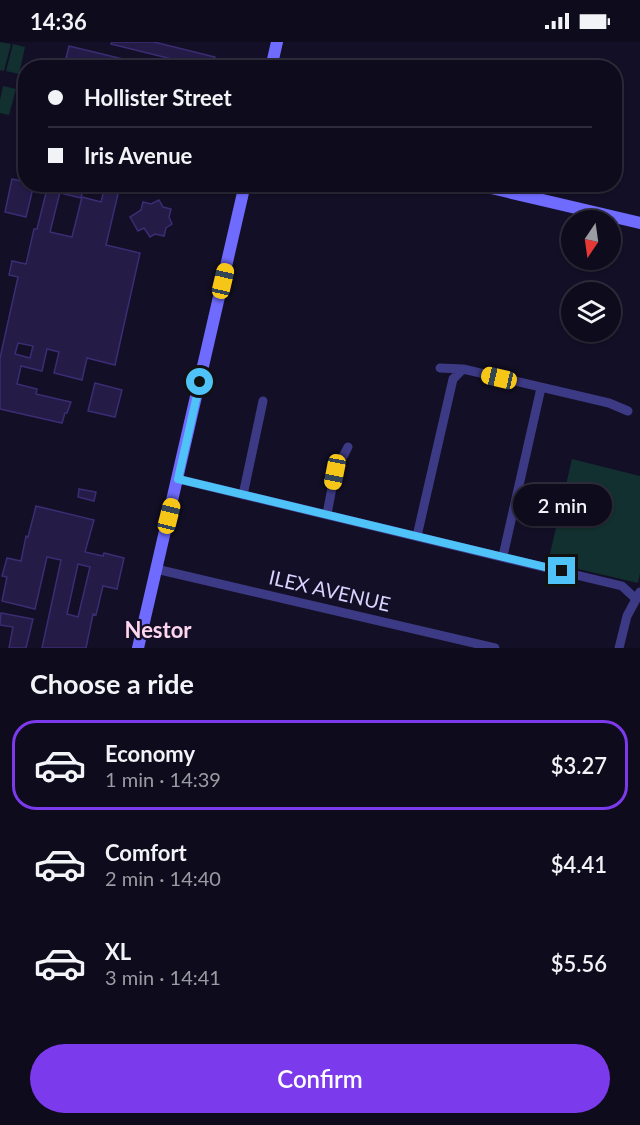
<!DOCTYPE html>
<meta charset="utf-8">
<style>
body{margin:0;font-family:Lato,sans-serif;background:#1c1929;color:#f1f3f6;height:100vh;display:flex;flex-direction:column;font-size:22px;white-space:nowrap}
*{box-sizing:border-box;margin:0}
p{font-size:20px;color:#9b9ba3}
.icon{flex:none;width:33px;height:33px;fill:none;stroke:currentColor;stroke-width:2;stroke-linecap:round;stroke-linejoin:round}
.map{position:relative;height:606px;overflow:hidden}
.details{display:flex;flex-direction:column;background:#0e0b1c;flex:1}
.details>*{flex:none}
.banner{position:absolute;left:18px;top:18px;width:604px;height:132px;border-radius:24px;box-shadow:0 2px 4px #0004,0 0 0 2px #2e2b3b;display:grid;align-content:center;height:132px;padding:0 30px;background:#0e0b1c}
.needle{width:39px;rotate:193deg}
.controls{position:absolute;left:561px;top:168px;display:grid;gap:12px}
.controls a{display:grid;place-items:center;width:60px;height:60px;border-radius:50%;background:#0e0b1c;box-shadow:0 2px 4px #0004,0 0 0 2px #2e2b3b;font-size:30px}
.end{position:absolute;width:27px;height:27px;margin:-14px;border:8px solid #4fc3f7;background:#111;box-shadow:0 0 0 3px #111}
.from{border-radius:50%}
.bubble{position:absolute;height:42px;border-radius:21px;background:#0e0b1c;box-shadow:0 2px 4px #0004,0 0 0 2px #2e2b3b;font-size:20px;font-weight:600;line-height:42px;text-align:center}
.car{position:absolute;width:18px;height:36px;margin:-18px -9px;border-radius:8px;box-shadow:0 0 4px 2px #0007;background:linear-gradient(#f5c518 24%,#345 0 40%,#f5c518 0 76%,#345 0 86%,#f5c518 0)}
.banner b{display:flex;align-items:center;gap:21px;height:57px;font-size:22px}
.banner b+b{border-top:2px solid #2e2b3b}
.banner i{width:15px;height:15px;background:#f1f3f6}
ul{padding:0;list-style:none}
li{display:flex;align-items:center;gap:18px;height:90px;margin:0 12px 9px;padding:0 18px;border:3px solid transparent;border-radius:24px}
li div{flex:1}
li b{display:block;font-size:22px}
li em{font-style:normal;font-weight:600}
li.selected{border-color:#7c3aed}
li>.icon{width:54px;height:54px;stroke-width:1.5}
h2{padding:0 30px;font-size:27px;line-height:72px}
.button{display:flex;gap:12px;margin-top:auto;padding:12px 30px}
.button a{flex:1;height:69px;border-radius:36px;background:#7c3aed;color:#fff;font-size:24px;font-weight:600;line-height:69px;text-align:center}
.status{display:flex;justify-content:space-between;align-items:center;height:42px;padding:0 30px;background:#0e0b1c;direction:ltr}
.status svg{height:16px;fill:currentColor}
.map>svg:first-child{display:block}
</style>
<div class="status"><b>14:36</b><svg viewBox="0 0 49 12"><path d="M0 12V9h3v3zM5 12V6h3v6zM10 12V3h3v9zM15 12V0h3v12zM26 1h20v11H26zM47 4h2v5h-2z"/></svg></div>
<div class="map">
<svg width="640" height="606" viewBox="0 0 640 606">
<rect width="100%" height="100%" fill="#130f26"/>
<path fill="#12302f" d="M 0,0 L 11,2 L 4,29 L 0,28 Z
M 13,2 L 25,5 L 19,32 L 6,29 Z
M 3,44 L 16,47 L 9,73 L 0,71 L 0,58 Z
M 572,417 L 640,434 L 640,531 L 638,541 L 548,520 Z"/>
<path fill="#241b47" stroke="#3b2d73" stroke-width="1.5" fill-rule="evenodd" d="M 112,0 L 154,0 L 215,15 L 212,26 L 208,26 L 111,2 Z
M 69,4 L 148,23 L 147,26 L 105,26 L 66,16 Z
M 12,137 L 26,140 L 26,142 L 34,142 L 26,175 L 5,170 Z
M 62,142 L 84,142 L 81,156 L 60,151 Z
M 47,147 L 60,150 L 50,190 L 72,195 L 82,155 L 101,160 L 104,148 L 118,152 L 106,203 L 140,211 L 115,323 L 87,316 L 82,338 L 54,331 L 59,310 L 47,307 L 42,329 L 21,324 L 17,342 L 37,347 L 36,352 L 71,360 L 67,371 L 65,371 L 62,381 L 0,367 L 0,316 L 18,235 L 9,233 L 12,219 L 26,222 L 34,187 L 37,187 ZM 18,301 L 33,304 L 30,316 L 15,312 Z
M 159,158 L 163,165 L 171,167 L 169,175 L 172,182 L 166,186 L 164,194 L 155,192 L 150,195 L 144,186 L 138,189 L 130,175 L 141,168 L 143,160 L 151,162 Z
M 95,341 L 122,348 L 115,375 L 88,369 Z
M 79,447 L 96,450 L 94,459 L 78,455 Z
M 36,464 L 94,478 L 85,510 L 103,514 L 104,511 L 124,516 L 117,547 L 103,544 L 96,573 L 93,572 L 86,606 L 42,606 L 61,518 L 47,515 L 35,567 L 2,559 L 7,535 L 2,534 L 7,516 L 21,519 L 26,494 L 28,495 ZM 78,522 L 90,525 L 78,575 L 67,572 Z
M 1,571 L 33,577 L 26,606 L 9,606 L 13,585 L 0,583 Z"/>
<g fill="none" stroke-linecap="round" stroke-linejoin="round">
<path stroke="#3d3a85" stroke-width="9" d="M 440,326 L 463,327 L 609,361 L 628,369
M 178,437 L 622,544 L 636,557
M 243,453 L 263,359
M 327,472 L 335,430 L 348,405
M 417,494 L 453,337 L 463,327
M 503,514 L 541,346
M 156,527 L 495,606
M 619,606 L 627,574 L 640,550"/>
<path stroke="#6f6bff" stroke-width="12" d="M 271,26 L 277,0
M 474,142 L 640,181
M 138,606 L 245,142"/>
</g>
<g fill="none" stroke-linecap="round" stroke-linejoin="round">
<path stroke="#4fc3f7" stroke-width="8" d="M 200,340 L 178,437 L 562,529"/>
</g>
<g text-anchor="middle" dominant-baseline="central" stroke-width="4.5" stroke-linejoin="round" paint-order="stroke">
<g font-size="20" fill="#d9d4ff" stroke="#130f26">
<text transform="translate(330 548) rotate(13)">ILEX AVENUE</text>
</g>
<g font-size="22" font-weight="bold" fill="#ffd6f0" stroke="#130f26">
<text x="158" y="587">Nestor</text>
</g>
</g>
</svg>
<div class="controls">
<a><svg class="needle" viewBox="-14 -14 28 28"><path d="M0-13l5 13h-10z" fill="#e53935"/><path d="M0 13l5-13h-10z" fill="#9b9ba3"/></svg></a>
<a><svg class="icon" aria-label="layers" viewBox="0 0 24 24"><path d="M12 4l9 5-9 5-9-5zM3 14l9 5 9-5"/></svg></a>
</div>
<i class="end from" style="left:200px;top:340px"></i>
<i class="end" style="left:562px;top:529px"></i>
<div class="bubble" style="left:513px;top:442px;width:99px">2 min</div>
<i class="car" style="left:223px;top:239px;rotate:13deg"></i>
<i class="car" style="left:499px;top:336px;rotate:283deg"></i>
<i class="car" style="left:335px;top:430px;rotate:191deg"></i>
<i class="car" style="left:169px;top:474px;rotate:14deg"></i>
<div class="banner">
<b><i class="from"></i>Hollister Street</b>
<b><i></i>Iris Avenue</b>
</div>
</div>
<section class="details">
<h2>Choose a ride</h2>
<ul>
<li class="selected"><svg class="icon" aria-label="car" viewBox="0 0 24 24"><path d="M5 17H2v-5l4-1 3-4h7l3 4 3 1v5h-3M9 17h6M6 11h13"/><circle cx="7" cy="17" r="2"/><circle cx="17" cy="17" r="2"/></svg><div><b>Economy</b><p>1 min · 14:39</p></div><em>$3.27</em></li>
<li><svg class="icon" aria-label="car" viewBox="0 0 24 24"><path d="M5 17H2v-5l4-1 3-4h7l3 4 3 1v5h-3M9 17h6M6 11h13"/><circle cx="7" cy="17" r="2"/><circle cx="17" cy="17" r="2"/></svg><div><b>Comfort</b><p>2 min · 14:40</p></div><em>$4.41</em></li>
<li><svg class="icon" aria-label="car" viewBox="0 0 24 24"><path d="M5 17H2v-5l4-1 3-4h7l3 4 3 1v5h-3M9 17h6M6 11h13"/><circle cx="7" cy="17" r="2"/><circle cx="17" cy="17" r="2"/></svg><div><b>XL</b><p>3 min · 14:41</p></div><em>$5.56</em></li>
</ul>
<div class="button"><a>Confirm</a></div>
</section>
